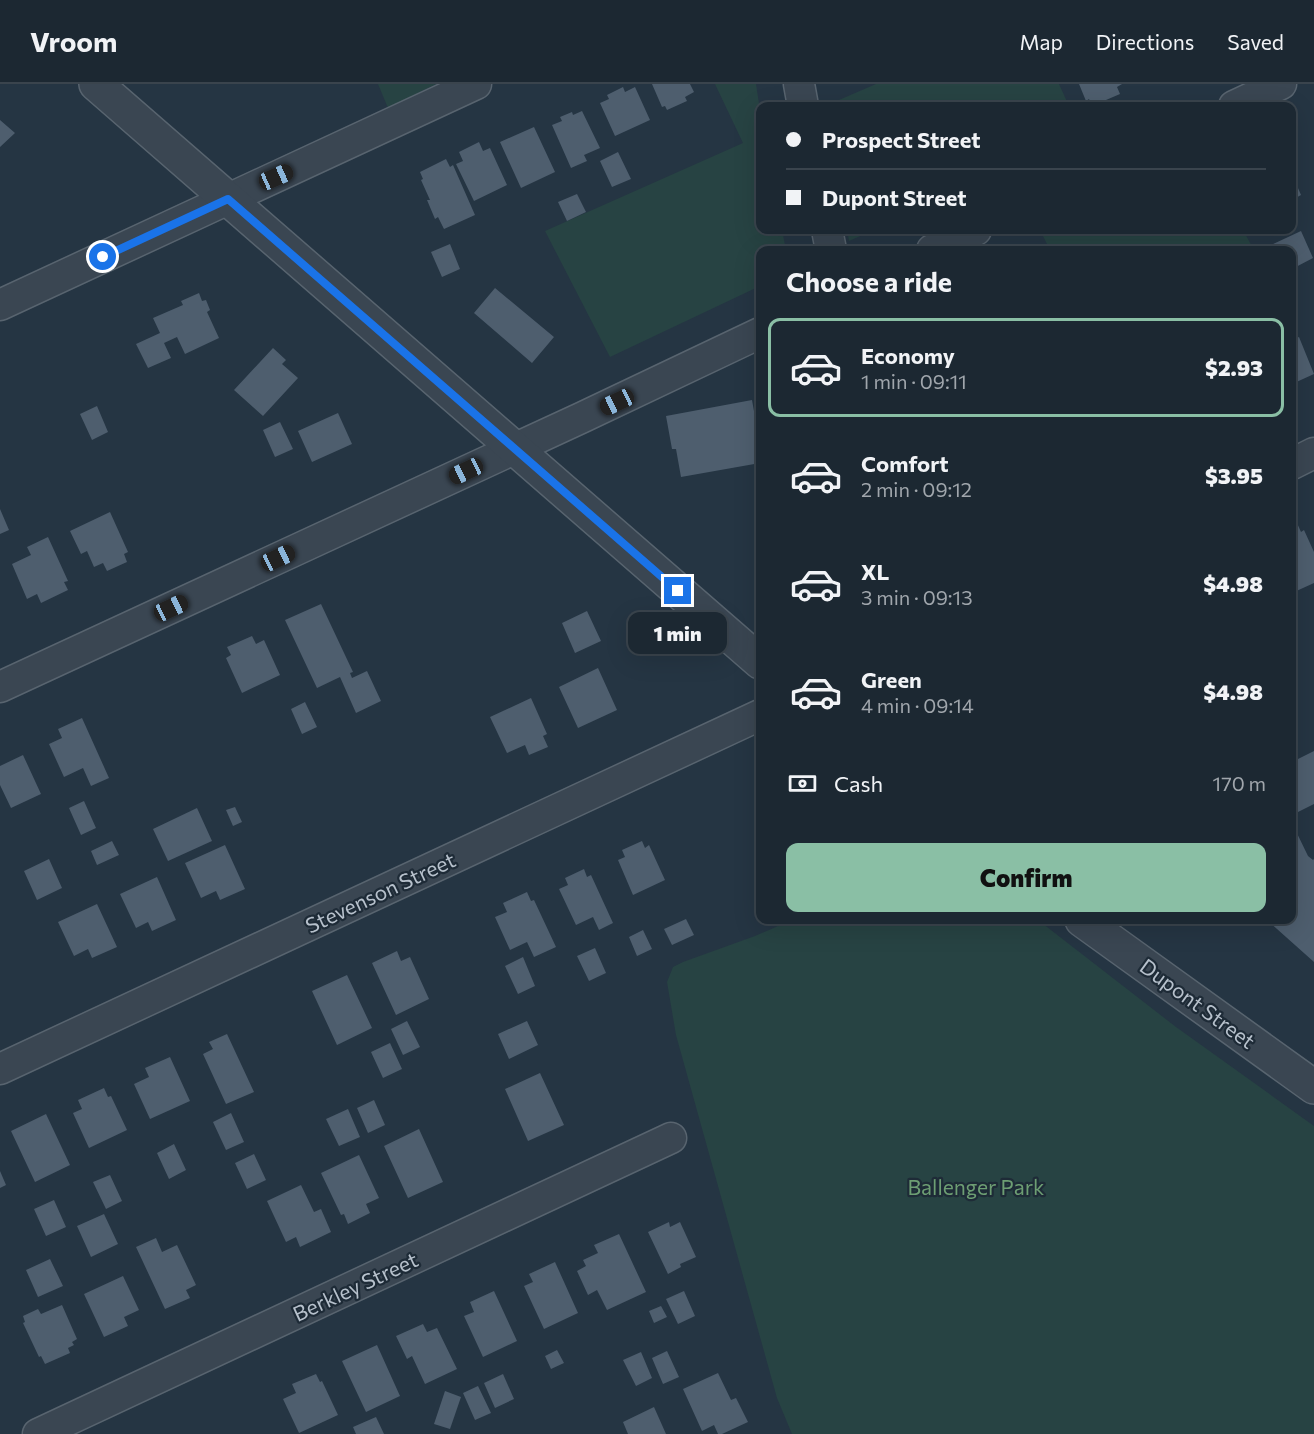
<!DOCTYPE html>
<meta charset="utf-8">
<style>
body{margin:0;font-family:Commissioner,sans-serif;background:#25303a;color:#f1f3f6;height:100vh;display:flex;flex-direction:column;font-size:22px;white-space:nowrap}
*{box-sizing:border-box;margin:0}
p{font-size:20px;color:#a0a6ac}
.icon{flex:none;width:33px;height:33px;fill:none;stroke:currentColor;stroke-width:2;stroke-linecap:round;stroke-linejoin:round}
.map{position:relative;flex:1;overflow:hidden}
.sheet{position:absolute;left:756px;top:162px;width:540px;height:678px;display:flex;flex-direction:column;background:#1c2832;border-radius:12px;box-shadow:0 6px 24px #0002,0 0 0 2px #3a444d}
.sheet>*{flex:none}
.hud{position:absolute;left:756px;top:18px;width:540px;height:132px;border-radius:12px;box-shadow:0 6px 24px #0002,0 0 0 2px #3a444d;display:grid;align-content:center;height:132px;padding:0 30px;background:#1c2832}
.end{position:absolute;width:27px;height:27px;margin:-14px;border:8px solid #1a73e8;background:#fff;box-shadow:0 0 0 3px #fff}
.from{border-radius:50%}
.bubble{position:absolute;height:42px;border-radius:12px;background:#1c2832;box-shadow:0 6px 24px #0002,0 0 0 2px #3a444d;font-size:20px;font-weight:800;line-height:42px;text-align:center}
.car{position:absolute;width:18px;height:36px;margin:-18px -9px;border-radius:8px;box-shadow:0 0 4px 2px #0007;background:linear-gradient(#222 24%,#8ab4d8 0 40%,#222 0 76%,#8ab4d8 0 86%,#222 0)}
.hud b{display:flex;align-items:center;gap:21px;height:57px;font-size:22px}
.hud b+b{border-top:2px solid #3a444d}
.hud i{width:15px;height:15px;background:#f1f3f6}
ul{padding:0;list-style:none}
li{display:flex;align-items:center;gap:18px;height:99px;margin:0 12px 9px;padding:0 18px;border:3px solid transparent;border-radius:12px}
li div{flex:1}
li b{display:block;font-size:22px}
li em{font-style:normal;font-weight:800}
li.current{border-color:#8abfa5}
li>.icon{width:54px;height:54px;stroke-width:1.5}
h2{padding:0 30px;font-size:27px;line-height:72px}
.pay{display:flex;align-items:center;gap:15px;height:66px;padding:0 30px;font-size:22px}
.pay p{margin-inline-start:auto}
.action{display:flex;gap:12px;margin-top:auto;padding:12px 30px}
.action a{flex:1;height:69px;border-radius:12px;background:#8abfa5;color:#111;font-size:24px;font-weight:800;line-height:69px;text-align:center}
header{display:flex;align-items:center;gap:36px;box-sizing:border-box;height:84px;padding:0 30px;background:#1c2832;border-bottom:2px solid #3a444d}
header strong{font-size:28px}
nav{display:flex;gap:33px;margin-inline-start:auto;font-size:21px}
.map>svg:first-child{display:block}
</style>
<header>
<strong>Vroom</strong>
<nav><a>Map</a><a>Directions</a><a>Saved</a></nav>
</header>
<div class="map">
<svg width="1314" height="1350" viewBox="0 0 1314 1350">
<rect width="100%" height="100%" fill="#253543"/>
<path fill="#274343" d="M 378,0 L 436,0 L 388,24 Z
M 715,0 L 756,0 L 760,26 L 760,146 L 782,146 L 786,166 L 760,166 L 760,202 L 610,273 L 545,147 L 743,59 Z
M 876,0 L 1059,0 L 1069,22 L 825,22 Z
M 847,146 L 874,146 L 849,157 Z
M 1040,146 L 1243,146 L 1254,166 L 1050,166 Z
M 792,836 L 1038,836 L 1176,943 L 1314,1042 L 1314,1350 L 792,1350 L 777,1314 L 676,951 L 667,898 L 673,883 L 683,878 L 755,852 Z"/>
<path fill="#4e5e6e" d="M 652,0 L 690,0 L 694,8 L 685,13 L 687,17 L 667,26 L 665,22 L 662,23 Z
M 1079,0 L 1122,0 L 1117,3 L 1120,10 L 1092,22 L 1089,15 L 1086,17 Z
M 623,3 L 625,8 L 635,3 L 650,36 L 615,52 L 600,19 L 609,15 L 607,11 Z
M 582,27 L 600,64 L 584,71 L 587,77 L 571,84 L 552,41 L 562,37 L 560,33 L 572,28 L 573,31 Z
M 0,36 L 15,49 L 0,63 Z
M 534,43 L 555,88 L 521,104 L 500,58 Z
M 479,58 L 483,67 L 490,64 L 507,101 L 474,117 L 456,80 L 463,77 L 459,68 Z
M 618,68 L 631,95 L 612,103 L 600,77 Z
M 446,75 L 450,83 L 453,81 L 475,131 L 444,145 L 438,133 L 435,135 L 427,116 L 430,116 L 421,96 L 423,95 L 420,88 Z
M 1292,90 L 1301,111 L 1292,116 Z
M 577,110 L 586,128 L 567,137 L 558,118 Z
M 1301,147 L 1313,174 L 1292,185 L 1292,166 L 1273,166 L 1271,161 Z
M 450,160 L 460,185 L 442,193 L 431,168 Z
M 495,204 L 554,253 L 532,279 L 474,229 Z
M 199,209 L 202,217 L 206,216 L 210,226 L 207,228 L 219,254 L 185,270 L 177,253 L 164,259 L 171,274 L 148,284 L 136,260 L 160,249 L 153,234 L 183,221 L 181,217 Z
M 1299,253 L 1314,290 L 1292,300 L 1292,256 Z
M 273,264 L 286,276 L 282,280 L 298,294 L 263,332 L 234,306 Z
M 752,316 L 760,361 L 760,379 L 681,393 L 676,365 L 672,365 L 666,332 Z
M 97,322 L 108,348 L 92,356 L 80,330 Z
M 338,329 L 352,360 L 312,378 L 298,347 Z
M 280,338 L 293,365 L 275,373 L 263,346 Z
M 0,425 L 9,446 L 0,450 Z
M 110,428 L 128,468 L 124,470 L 127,478 L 107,487 L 103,479 L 94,483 L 87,467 L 81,470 L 70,447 Z
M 1297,439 L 1301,448 L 1304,446 L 1314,468 L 1314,499 L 1292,509 L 1292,441 Z
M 48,453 L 68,497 L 64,498 L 68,506 L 41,519 L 37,510 L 27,515 L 12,480 L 31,471 L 27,463 Z
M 321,520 L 353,588 L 350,589 L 352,594 L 367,587 L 381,617 L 356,629 L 340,593 L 317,604 L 285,536 Z
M 587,527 L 601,557 L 575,569 L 562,539 Z
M 252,552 L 256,560 L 264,556 L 280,591 L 242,609 L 226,574 L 231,571 L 227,563 Z
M 598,584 L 617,626 L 578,644 L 559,603 Z
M 531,614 L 547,650 L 543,652 L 548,663 L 529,671 L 525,661 L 507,669 L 490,633 Z
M 305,618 L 317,643 L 302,650 L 291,625 Z
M 82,634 L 109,694 L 91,702 L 83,684 L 64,693 L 49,660 L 62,654 L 58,645 Z
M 1314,667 L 1314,720 L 1292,731 L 1292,678 Z
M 23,671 L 41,710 L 11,724 L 0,701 L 0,682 Z
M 84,717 L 96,744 L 81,751 L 69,724 Z
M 235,723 L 242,738 L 233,742 L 226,726 Z
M 197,724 L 212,757 L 168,777 L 153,745 Z
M 1292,739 L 1308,772 L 1313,776 L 1314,775 L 1314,878 L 1267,836 L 1292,836 Z
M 112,757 L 119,771 L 97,781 L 91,767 Z
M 642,757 L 645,764 L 649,761 L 665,796 L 633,811 L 618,776 L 625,773 L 622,766 Z
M 225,761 L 245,805 L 220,816 L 216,807 L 201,814 L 185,779 Z
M 49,775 L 62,804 L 37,816 L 24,787 Z
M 584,785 L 587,793 L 591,791 L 613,839 L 599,846 L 593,833 L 576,841 L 559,805 L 568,801 L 565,794 Z
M 157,793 L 176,836 L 152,847 L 148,838 L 136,844 L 120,810 Z
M 527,808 L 531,817 L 534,816 L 556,863 L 534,873 L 527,858 L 510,866 L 495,833 L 507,828 L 503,819 Z
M 97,820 L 117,863 L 92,874 L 88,865 L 74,872 L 58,838 Z
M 686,835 L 694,851 L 672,861 L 664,845 Z
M 643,846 L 652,865 L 637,872 L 629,853 Z
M 595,864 L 606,889 L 589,897 L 577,872 Z
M 397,867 L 401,877 L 410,873 L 429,915 L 396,931 L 372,879 Z
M 523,873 L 535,902 L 518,910 L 505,882 Z
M 347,891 L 372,944 L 337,961 L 312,907 Z
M 407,937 L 420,963 L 403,971 L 391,945 Z
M 527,937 L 538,961 L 509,975 L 498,950 Z
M 227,950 L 254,1008 L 226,1020 L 203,970 L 213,965 L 209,958 Z
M 390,959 L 402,985 L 383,994 L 371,968 Z
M 170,973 L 190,1017 L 150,1035 L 134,1000 L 149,993 L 145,984 Z
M 540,989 L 564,1041 L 528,1057 L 505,1005 Z
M 104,1004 L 108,1013 L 111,1012 L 127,1046 L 89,1064 L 73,1029 L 82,1025 L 78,1016 Z
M 374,1016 L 385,1041 L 368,1049 L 357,1024 Z
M 348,1025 L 360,1053 L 339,1062 L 326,1035 Z
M 231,1029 L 244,1058 L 226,1066 L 213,1038 Z
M 46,1030 L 70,1081 L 35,1098 L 11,1047 Z
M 419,1045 L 443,1098 L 408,1114 L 384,1062 Z
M 174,1060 L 186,1086 L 169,1095 L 157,1069 Z
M 254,1070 L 266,1096 L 247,1105 L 235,1079 Z
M 359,1071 L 379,1114 L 366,1120 L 370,1129 L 348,1140 L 344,1130 L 341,1131 L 321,1089 Z
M 0,1087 L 6,1101 L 0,1104 Z
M 110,1091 L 122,1117 L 106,1125 L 93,1098 Z
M 301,1101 L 314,1128 L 321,1125 L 331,1148 L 300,1163 L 296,1153 L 286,1158 L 267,1117 Z
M 54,1116 L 66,1143 L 46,1152 L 34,1125 Z
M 104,1130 L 118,1160 L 91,1173 L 77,1142 Z
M 669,1138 L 670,1143 L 680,1138 L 696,1173 L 680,1180 L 681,1183 L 668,1190 L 648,1148 Z
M 619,1150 L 646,1208 L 607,1226 L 597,1206 L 588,1211 L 577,1187 L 586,1182 L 583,1176 L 598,1169 L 594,1161 Z
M 156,1154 L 162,1168 L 177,1161 L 196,1201 L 186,1206 L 190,1214 L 165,1225 L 136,1163 Z
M 50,1175 L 63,1202 L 38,1213 L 26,1186 Z
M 555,1178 L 578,1229 L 544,1245 L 524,1202 L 533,1198 L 529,1190 Z
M 123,1192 L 139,1226 L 124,1233 L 128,1242 L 104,1253 L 84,1210 Z
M 494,1207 L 517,1257 L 483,1273 L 464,1232 L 474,1228 L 470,1218 Z
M 684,1207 L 695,1232 L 678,1240 L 666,1215 Z
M 62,1221 L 77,1255 L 72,1258 L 74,1261 L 68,1264 L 70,1269 L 45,1280 L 41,1272 L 39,1273 L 23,1239 L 25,1238 L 23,1232 L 38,1225 L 41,1230 Z
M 661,1222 L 667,1233 L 654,1239 L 649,1227 Z
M 423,1240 L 427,1248 L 437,1244 L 457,1285 L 425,1300 L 412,1272 L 407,1275 L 396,1252 Z
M 377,1261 L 400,1312 L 366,1328 L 342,1277 Z
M 557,1266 L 564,1279 L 551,1285 L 545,1272 Z
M 667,1267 L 679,1293 L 663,1300 L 652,1274 Z
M 641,1268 L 652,1294 L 636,1302 L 623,1276 Z
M 718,1289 L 731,1316 L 736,1314 L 748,1338 L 722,1350 L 718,1350 L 714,1341 L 702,1347 L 683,1305 Z
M 316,1290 L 320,1298 L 322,1297 L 338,1331 L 299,1349 L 283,1315 L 296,1309 L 292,1300 Z
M 503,1290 L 514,1315 L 495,1324 L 484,1299 Z
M 478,1302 L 491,1329 L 475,1336 L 463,1309 Z
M 445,1307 L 461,1313 L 450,1345 L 434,1340 Z
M 654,1323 L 666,1350 L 628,1350 L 623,1338 Z
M 376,1333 L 384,1350 L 356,1350 L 353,1343 Z"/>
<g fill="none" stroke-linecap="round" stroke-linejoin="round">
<g stroke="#58646f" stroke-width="33">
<path id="minor" d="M 799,0 L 803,22
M 1234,22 L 1281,0
M 827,146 L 831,166
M 932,166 L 976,146
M 0,221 L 476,0
M 1292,380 L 1314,369
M 0,603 L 581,334 L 760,249
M 0,985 L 760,631
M 38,1350 L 671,1054"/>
</g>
<g stroke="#58646f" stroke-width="36">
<path id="tertiary" d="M 96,0 L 760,578
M 1082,836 L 1314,1003"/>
</g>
<use href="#minor" stroke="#3a4652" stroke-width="30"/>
<use href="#tertiary" stroke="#3a4652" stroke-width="33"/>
</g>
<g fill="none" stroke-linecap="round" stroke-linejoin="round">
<path stroke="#1a73e8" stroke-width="8" d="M 103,173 L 228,115 L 678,507"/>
</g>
<g text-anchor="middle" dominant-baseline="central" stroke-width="4.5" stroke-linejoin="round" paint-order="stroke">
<g font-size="21" fill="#b7c1cc" stroke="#1e2b37">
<text transform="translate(380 808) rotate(-25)">Stevenson Street</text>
<text transform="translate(1198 919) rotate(36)">Dupont Street</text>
<text transform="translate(355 1202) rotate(-25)">Berkley Street</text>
</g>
<g font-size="21" fill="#6d9e73" stroke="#1e2b37">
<text x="976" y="1102">Ballenger Park</text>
</g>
</g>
</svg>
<i class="end from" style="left:103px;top:173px"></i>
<i class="end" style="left:678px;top:507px"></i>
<div class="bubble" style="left:628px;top:528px;width:99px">1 min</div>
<i class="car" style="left:276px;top:93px;rotate:66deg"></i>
<i class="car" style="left:617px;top:318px;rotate:245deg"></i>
<i class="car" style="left:466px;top:387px;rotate:245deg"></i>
<i class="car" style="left:278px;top:474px;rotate:65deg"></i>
<i class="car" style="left:171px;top:524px;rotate:65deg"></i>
<div class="hud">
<b><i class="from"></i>Prospect Street</b>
<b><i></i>Dupont Street</b>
</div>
<section class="sheet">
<h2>Choose a ride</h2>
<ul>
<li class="current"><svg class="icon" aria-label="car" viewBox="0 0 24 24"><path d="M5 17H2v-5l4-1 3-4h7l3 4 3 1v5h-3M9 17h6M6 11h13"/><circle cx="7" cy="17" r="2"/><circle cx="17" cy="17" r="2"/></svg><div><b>Economy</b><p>1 min · 09:11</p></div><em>$2.93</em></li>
<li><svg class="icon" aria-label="car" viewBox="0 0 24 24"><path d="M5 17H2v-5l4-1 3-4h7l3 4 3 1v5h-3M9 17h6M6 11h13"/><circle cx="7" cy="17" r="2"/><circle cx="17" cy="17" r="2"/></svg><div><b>Comfort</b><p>2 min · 09:12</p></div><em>$3.95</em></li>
<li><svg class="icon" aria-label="car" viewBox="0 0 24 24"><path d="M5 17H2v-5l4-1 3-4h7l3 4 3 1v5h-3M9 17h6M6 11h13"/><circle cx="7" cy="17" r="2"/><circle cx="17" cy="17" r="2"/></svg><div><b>XL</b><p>3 min · 09:13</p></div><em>$4.98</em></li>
<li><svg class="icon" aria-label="car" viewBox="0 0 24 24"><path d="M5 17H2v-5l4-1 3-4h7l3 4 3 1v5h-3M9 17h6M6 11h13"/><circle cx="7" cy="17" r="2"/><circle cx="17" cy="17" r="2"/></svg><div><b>Green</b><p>4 min · 09:14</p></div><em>$4.98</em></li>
</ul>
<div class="pay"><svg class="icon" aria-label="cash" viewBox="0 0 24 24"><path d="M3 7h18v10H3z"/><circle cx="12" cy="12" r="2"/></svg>Cash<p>170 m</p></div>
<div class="action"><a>Confirm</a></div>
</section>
</div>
